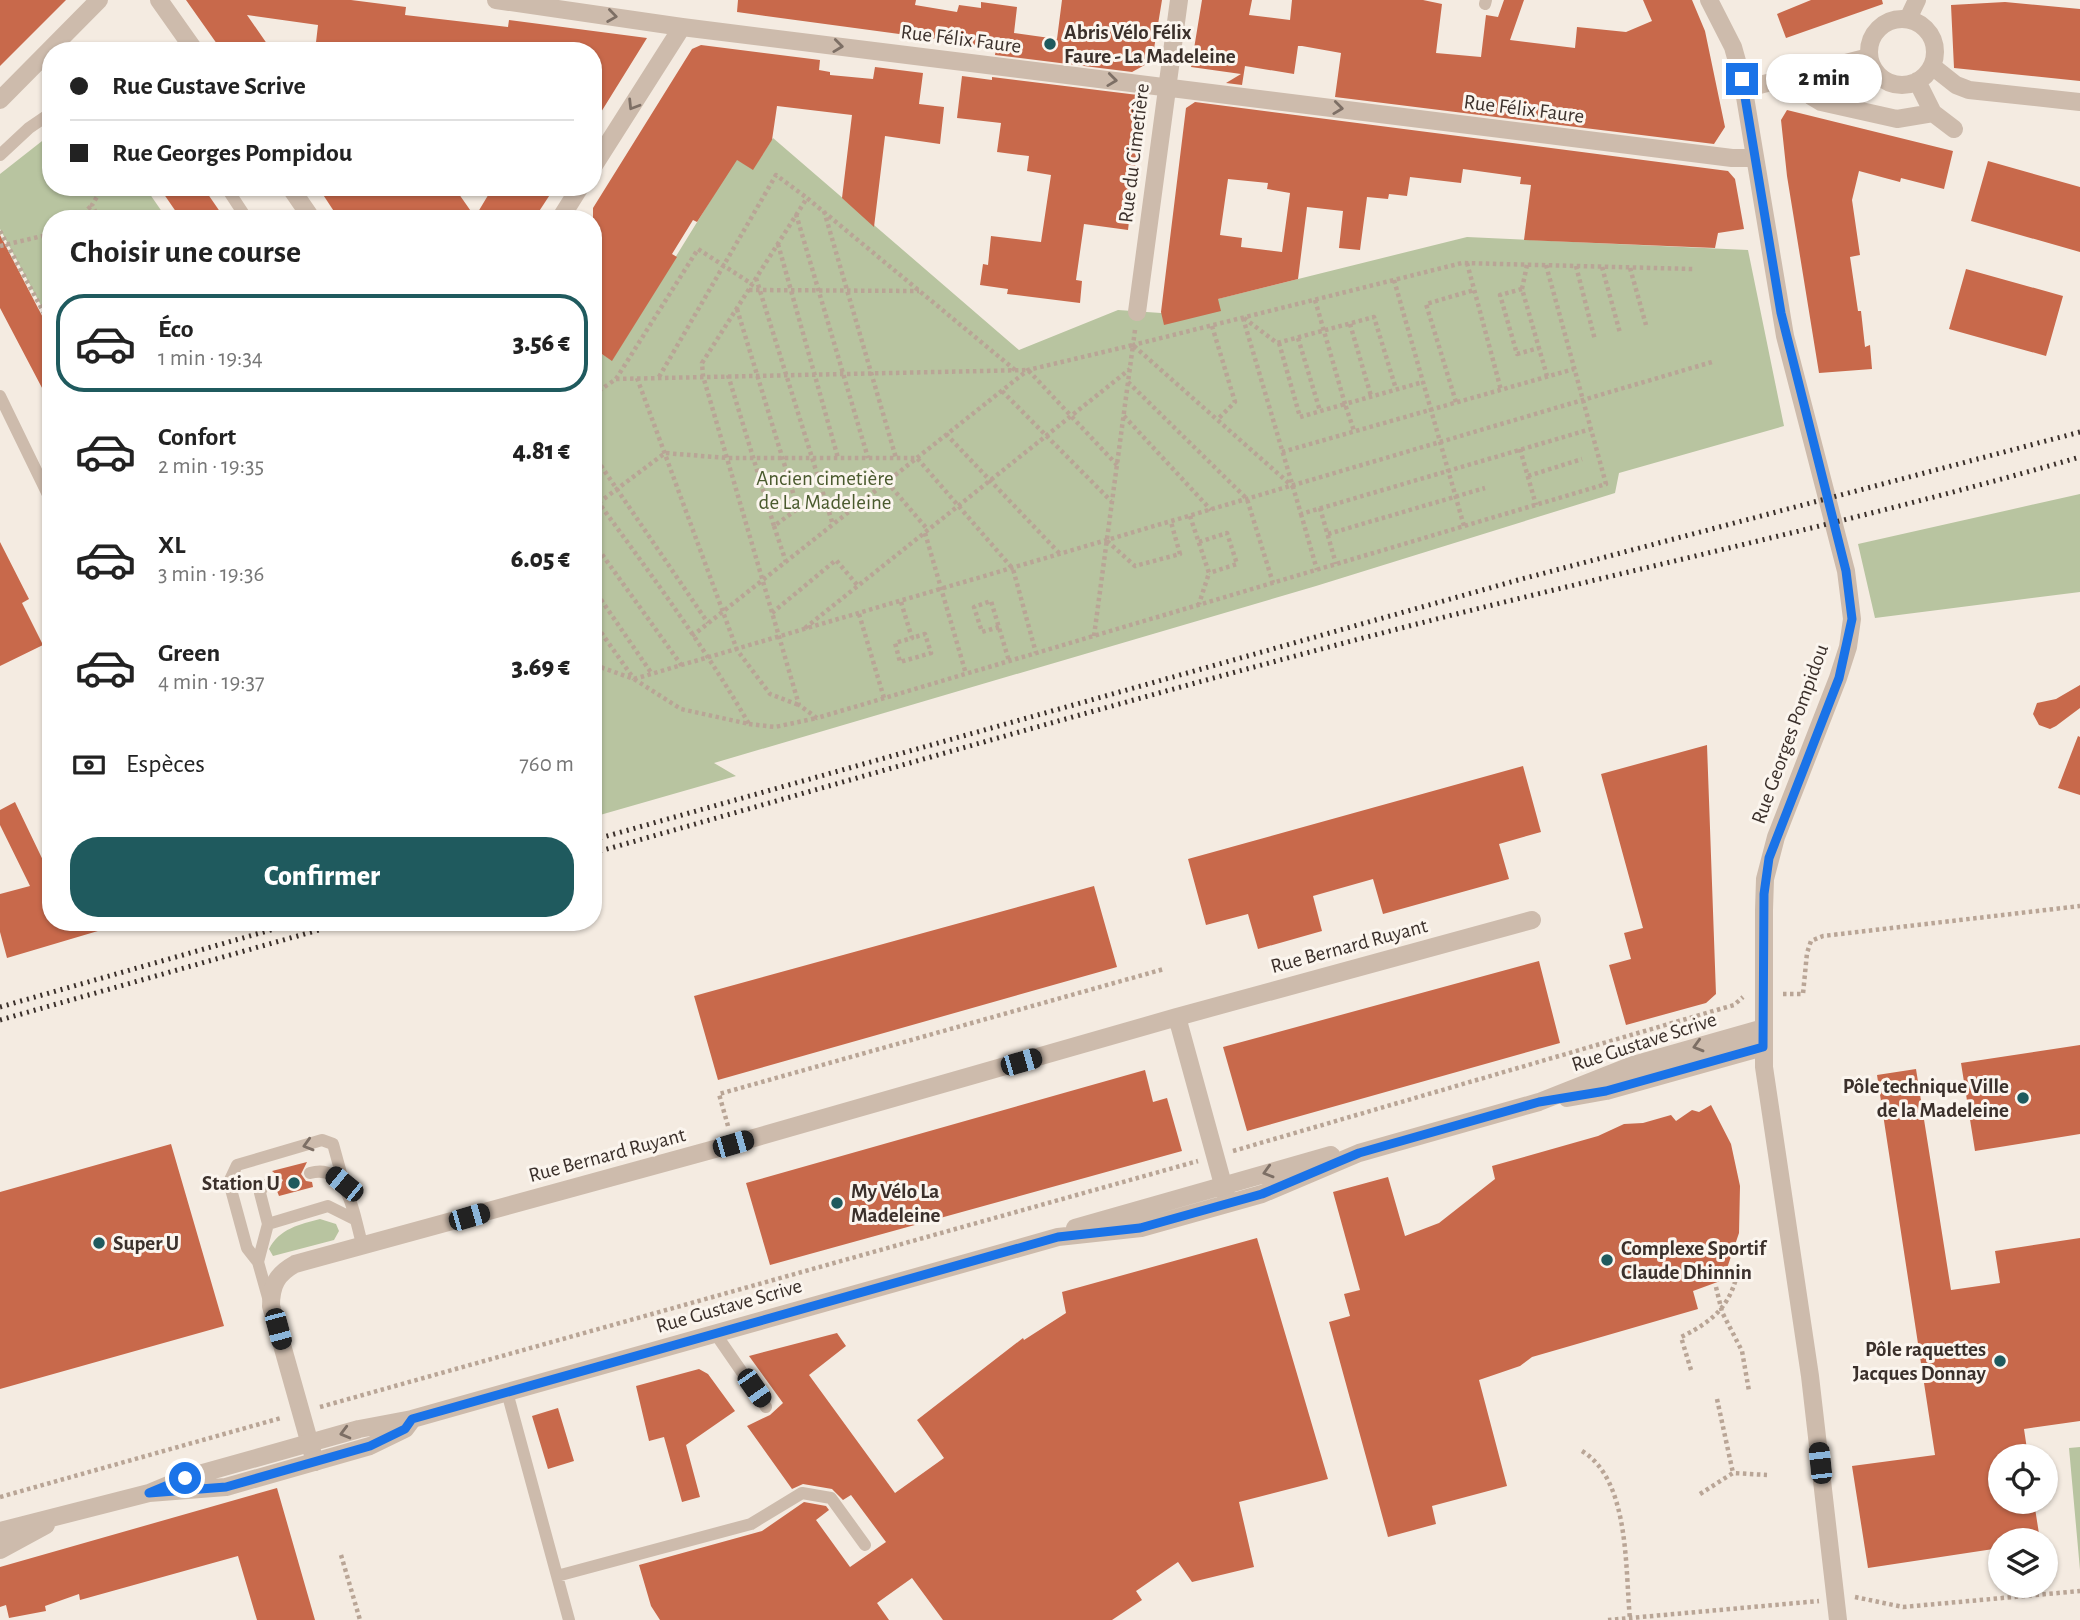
<!DOCTYPE html>
<html lang="fr">
<meta charset="utf-8">
<style>
body{margin:0;font-family:"Alegreya Sans",sans-serif;background:#f6f6f6;color:#222;height:100vh;display:flex;flex-direction:column;font-size:26px;white-space:nowrap}
*{box-sizing:border-box;margin:0}
p{font-size:23px;color:#767676}
.icon{flex:none;width:38px;height:38px;fill:none;stroke:currentColor;stroke-width:2;stroke-linecap:round;stroke-linejoin:round}
.map{position:relative;flex:1;overflow:hidden}
.side{position:absolute;left:42px;top:210px;width:560px;height:721px;display:flex;flex-direction:column;background:#fff;border-radius:28px;box-shadow:0 2px 5px #0004}
.side>*{flex:none}
.guide{position:absolute;left:42px;top:42px;width:560px;height:154px;border-radius:28px;box-shadow:0 2px 5px #0004;display:grid;align-content:center;height:154px;padding:0 28px;background:#fff}
.controls{position:absolute;left:1988px;top:1444px;display:grid;gap:14px}
.controls a{display:grid;place-items:center;width:70px;height:70px;border-radius:50%;background:#fff;box-shadow:0 2px 5px #0004;font-size:35px}
.end{position:absolute;width:32px;height:32px;margin:-16px;border:9px solid #1a73e8;background:#fff;box-shadow:0 0 0 4px #fff}
.from{border-radius:50%}
.bubble{position:absolute;height:49px;border-radius:24px;background:#fff;box-shadow:0 2px 5px #0004;font-size:23px;font-weight:800;line-height:49px;text-align:center}
.car{position:absolute;width:21px;height:42px;margin:-21px -10px;border-radius:9px;box-shadow:0 0 5px 2px #0007;background:linear-gradient(#222 24%,#8ab4d8 0 40%,#222 0 76%,#8ab4d8 0 86%,#222 0)}
.guide b{display:flex;align-items:center;gap:24px;height:66px;font-size:26px}
.guide b+b{border-top:2px solid #e0e0e0}
.guide i{width:18px;height:18px;background:#222}
ul{padding:0;list-style:none}
li{display:flex;align-items:center;gap:21px;height:98px;margin:0 14px 10px;padding:0 14px;border:4px solid transparent;border-radius:28px}
li div{flex:1}
li b{display:block;font-size:26px}
li em{font-style:normal;font-weight:800}
li.on{border-color:#1f5a5e}
li>.icon{width:63px;height:63px;stroke-width:1.5}
h2{padding:0 28px;font-size:32px;line-height:84px}
.pay{display:flex;align-items:center;gap:18px;height:77px;padding:0 28px;font-size:26px}
.pay p{margin-inline-start:auto}
.button{display:flex;gap:14px;margin-top:auto;padding:14px 28px}
.button a{flex:1;height:80px;border-radius:28px;background:#1f5a5e;color:#fff;font-size:28px;font-weight:800;line-height:80px;text-align:center}
.map>svg:first-child{display:block}
</style>
<div class="map">
<svg width="2080" height="1620" viewBox="0 0 2080 1620">
<rect width="100%" height="100%" fill="#f4ebe1"/>
<path fill="#b8c4a0" d="M 51,134 L 51,187 L 145,187 L 167,219 L 51,219 L 51,324 L 0,229 L 0,174 Z
M 773,138 L 1019,350 L 1118,310 L 1161,313 L 1467,237 L 1748,250 L 1784,426 L 1619,473 L 1615,493 L 1316,586 L 714,763 L 736,776 L 593,817 L 593,784 L 596,783 L 593,778 L 593,349 L 612,360 L 736,159 L 753,169 Z
M 2080,494 L 2080,592 L 1875,618 L 1858,544 Z
M 320,1219 L 336,1224 L 339,1231 L 334,1240 L 273,1256 L 269,1249 C 279,1229 300,1224 320,1219 Z
M 2080,1447 L 2080,1570 L 2069,1448 Z"/>
<path fill="#c8694b" fill-rule="evenodd" d="M 0,0 L 66,0 L 0,66 Z
M 186,0 L 351,0 L 406,7 L 405,15 L 508,27 L 509,20 L 647,38 L 593,125 L 593,51 L 466,51 L 418,45 L 417,51 L 315,51 L 318,25 L 247,15 L 272,51 L 222,51 Z
M 738,0 L 916,0 L 915,5 L 957,12 L 959,5 L 981,8 L 981,2 L 1017,7 L 1014,33 L 1057,39 L 1062,0 L 1162,0 L 1152,61 L 1132,72 L 995,55 L 996,49 L 966,43 L 737,12 Z
M 1202,0 L 1252,0 L 1249,15 L 1290,20 L 1292,0 L 1423,0 L 1442,4 L 1436,53 L 1481,57 L 1486,15 L 1498,17 L 1504,0 L 1524,0 L 1510,40 L 1575,48 L 1577,27 L 1626,32 L 1652,21 L 1643,0 L 1692,0 L 1705,31 L 1725,127 L 1714,144 L 1335,97 L 1341,53 L 1302,46 L 1298,46 L 1294,74 L 1245,66 L 1242,85 L 1226,83 L 1241,74 L 1191,67 Z
M 1811,0 L 1882,0 L 1883,4 L 1786,38 L 1777,14 Z
M 2005,2 L 2080,9 L 2080,81 L 1954,68 L 1951,5 Z
M 701,45 L 820,60 L 819,70 L 830,72 L 830,75 L 873,79 L 875,67 L 923,73 L 919,104 L 944,107 L 940,144 L 885,136 L 874,227 L 842,198 L 852,115 L 777,106 L 772,140 L 753,170 L 737,160 L 697,222 L 693,220 L 672,254 L 677,257 L 612,361 L 593,348 L 593,208 L 692,49 Z
M 962,76 L 992,80 L 992,77 L 1138,95 L 1143,104 L 1128,230 L 1084,224 L 1076,280 L 1082,281 L 1080,303 L 1007,294 L 1008,289 L 980,285 L 983,264 L 988,265 L 991,236 L 1041,242 L 1051,175 L 1027,171 L 1029,156 L 997,152 L 1001,123 L 957,118 Z
M 1195,102 L 1728,171 L 1735,179 L 1744,229 L 1718,233 L 1715,248 L 1524,240 L 1531,185 L 1520,184 L 1521,177 L 1463,169 L 1461,183 L 1410,177 L 1407,196 L 1389,194 L 1388,199 L 1367,197 L 1360,250 L 1339,248 L 1343,211 L 1307,207 L 1298,279 L 1218,299 L 1221,311 L 1164,325 L 1161,312 L 1186,108 ZM 1228,179 L 1268,183 L 1267,189 L 1290,193 L 1282,252 L 1241,247 L 1242,238 L 1220,235 Z
M 1787,110 L 1953,151 L 1944,189 L 1901,178 L 1900,182 L 1859,171 L 1852,200 L 1860,255 L 1850,257 L 1858,311 L 1861,311 L 1865,347 L 1870,345 L 1872,369 L 1819,373 L 1787,176 L 1781,120 Z
M 1988,161 L 2080,187 L 2080,252 L 1971,221 Z
M 159,187 L 203,187 L 225,219 L 181,219 Z
M 318,187 L 454,187 L 475,217 L 493,187 L 555,187 L 534,219 L 339,219 Z
M 0,235 L 51,333 L 51,405 L 0,308 Z
M 1966,269 L 2063,296 L 2046,356 L 1949,329 Z
M 0,542 L 29,599 L 22,603 L 43,645 L 0,666 Z
M 2080,685 L 2080,708 L 2056,726 L 2050,729 L 2039,725 L 2033,714 L 2037,703 L 2056,699 Z
M 2078,736 L 2080,737 L 2080,795 L 2058,788 Z
M 1707,745 L 1716,994 L 1706,1003 L 1626,1025 L 1609,965 L 1631,959 L 1624,933 L 1643,928 L 1601,774 Z
M 1523,766 L 1541,832 L 1499,844 L 1509,879 L 1383,914 L 1373,879 L 1313,896 L 1322,931 L 1258,949 L 1248,914 L 1206,925 L 1188,859 Z
M 15,802 L 51,877 L 51,922 L 108,922 L 108,928 L 7,958 L 0,932 L 0,894 L 30,886 L 0,825 L 0,810 Z
M 1094,886 L 1117,967 L 718,1080 L 694,996 Z
M 1539,961 L 1560,1043 L 1247,1131 L 1223,1047 Z
M 2080,1045 L 2080,1134 L 1975,1151 L 1961,1063 Z
M 1916,1069 L 1951,1290 L 2000,1283 L 1995,1251 L 2080,1238 L 2080,1421 L 2024,1429 L 2028,1456 L 2000,1456 L 2000,1502 L 2034,1502 L 2040,1540 L 2000,1540 L 2000,1548 L 1868,1568 L 1852,1466 L 1935,1455 L 1877,1075 Z
M 1145,1070 L 1153,1102 L 1167,1098 L 1182,1151 L 770,1265 L 746,1183 Z
M 1711,1105 L 1731,1144 L 1740,1186 L 1739,1233 L 1723,1280 L 1693,1291 L 1698,1309 L 1532,1357 L 1520,1366 L 1479,1380 L 1507,1486 L 1432,1506 L 1436,1524 L 1388,1537 L 1329,1322 L 1350,1316 L 1344,1294 L 1360,1290 L 1333,1192 L 1388,1177 L 1405,1236 L 1439,1223 L 1495,1179 L 1492,1166 L 1598,1136 L 1624,1124 L 1643,1123 L 1671,1115 L 1676,1121 L 1692,1110 L 1699,1112 Z
M 171,1144 L 224,1326 L 0,1389 L 0,1192 Z
M 307,1162 L 301,1174 L 306,1181 L 312,1182 L 313,1187 L 279,1196 L 277,1191 L 283,1180 L 272,1171 Z
M 1257,1238 L 1328,1479 L 1239,1502 L 1254,1567 L 1192,1582 L 1178,1562 L 1136,1591 L 1142,1600 L 1112,1620 L 943,1620 L 912,1578 L 877,1603 L 889,1620 L 660,1620 L 651,1606 L 639,1565 L 762,1531 L 804,1502 L 826,1506 L 829,1510 L 816,1520 L 850,1567 L 886,1542 L 851,1495 L 843,1500 L 832,1489 L 803,1484 L 792,1489 L 747,1426 L 770,1415 L 783,1403 L 749,1356 L 837,1333 L 846,1346 L 809,1375 L 895,1493 L 944,1458 L 917,1420 L 1023,1338 L 1024,1340 L 1066,1313 L 1062,1292 Z
M 699,1369 L 708,1374 L 735,1411 L 686,1445 L 700,1497 L 682,1502 L 664,1437 L 649,1441 L 636,1386 Z
M 558,1408 L 574,1461 L 548,1469 L 532,1416 Z
M 277,1488 L 315,1620 L 257,1620 L 238,1556 L 80,1600 L 79,1594 L 45,1606 L 46,1611 L 9,1618 L 6,1605 L 0,1607 L 0,1567 Z"/>
<g fill="none" stroke-linecap="round" stroke-linejoin="round">
<path stroke="#b9a596" stroke-width="4.5" stroke-dasharray="3.5 3.5" stroke-linecap="butt" d="M 824,211 L 896,458
M 796,214 L 868,458
M 78,219 L 92,205
M 99,219 L 92,205 L 103,187
M 0,231 L 51,326
M 778,244 L 838,458
M 0,246 L 51,234
M 1467,263 L 1501,390
M 1527,265 L 1522,289 L 1547,376
M 1576,266 L 1595,340
M 1602,267 L 1620,333
M 1630,268 L 1646,325
M 756,278 L 833,525
M 1394,280 L 1464,526
M 1522,289 L 1500,295 L 1517,354 L 1539,348
M 749,290 L 919,291
M 1315,300 L 1345,404 L 1423,382
M 737,309 L 798,509
M 1243,318 L 1301,514 L 1591,429
M 1244,318 L 1277,343 L 1374,317 L 1396,389
M 1350,324 L 1371,396
M 1212,326 L 1235,402 L 1217,420
M 1135,330 L 1133,345 L 1462,263 L 1693,269
M 1298,338 L 1320,411
M 1279,343 L 1300,417 L 1345,404 L 1354,431
M 1134,346 L 1292,486
M 1015,370 L 807,198 L 702,363 L 703,376 L 799,705 L 817,718 L 1606,484 L 1546,265
M 728,375 L 774,526 L 822,491
M 659,377 L 776,175 L 807,198
M 637,378 L 737,650 L 770,694 L 799,705
M 616,379 L 1028,370 L 1117,465
M 1128,382 L 1247,499 L 1273,583
M 1002,391 L 1111,501
M 593,395 L 616,379 L 698,249 L 752,284
M 1456,402 L 1426,304 L 1474,290
M 1124,416 L 1211,510
M 946,434 L 1061,555
M 1520,449 L 1536,505
M 1282,452 L 1574,369
M 593,454 L 708,623
M 1528,476 L 1582,459
M 887,482 L 928,530
M 593,495 C 647,569 703,644 749,724 L 681,709 L 634,679 L 603,668 L 593,661
M 593,507 L 665,453 L 727,458 L 917,458 L 1013,569 L 1036,653
M 1320,508 L 1336,564
M 1301,514 L 1317,570
M 1190,516 L 1209,573 L 1199,604
M 774,526 L 786,562
M 925,533 L 966,674
M 1328,534 L 1485,488
M 593,536 L 596,546 L 682,666
M 1107,541 L 1135,566 L 1180,554 L 1171,522
M 1199,542 L 1227,533 L 1237,564 L 1209,573
M 593,588 L 652,674
M 901,602 L 912,638 L 895,643 L 900,662 L 931,653 L 925,634 L 912,638
M 772,613 L 836,560 L 858,586
M 859,614 L 884,698
M 593,621 L 634,679
M 999,627 L 982,632 L 974,607 L 991,601 L 1009,661
M 805,628 L 1130,369
M 692,636 L 1028,370 L 1133,345
M 1094,636 L 1133,345
M 634,679 L 1712,362
M 749,724 L 775,727 L 817,718
M 1783,994 L 1803,994 L 1807,953 L 1811,941 L 1823,936 L 2080,906
M 728,1126 L 719,1094 L 1164,969
M 1233,1151 L 1734,1005 L 1743,997
M 1716,1287 L 1722,1312 L 1742,1351 L 1749,1391
M 1691,1370 L 1681,1337 C 1716,1320 1733,1303 1739,1264
M 1717,1399 L 1733,1473
M 320,1407 L 1198,1161
M 1582,1451 C 1630,1480 1625,1569 1630,1619
M 1700,1494 L 1733,1473 L 1767,1475
M 0,1497 L 281,1418
M 341,1555 L 360,1620
M 1855,1597 L 1903,1607 L 2080,1591
M 1608,1620 L 1819,1601"/>
<path stroke="#cdbbac" stroke-width="12" d="M 1485,4 L 1486,0
M 0,155 L 29,128 L 51,113
M 226,187 L 247,219
M 0,396 L 51,501
M 310,1173 C 350,1162 354,1219 363,1247
M 268,1224 L 328,1206 L 354,1219
M 258,1262 L 247,1248 L 229,1182 L 237,1165 L 322,1140 L 333,1144 L 344,1184
M 269,1301 L 258,1262 L 268,1224 L 260,1193 L 263,1186 L 275,1182
M 715,1333 L 766,1407
M 507,1392 L 569,1620
M 557,1576 L 751,1524 L 802,1493 L 831,1498 L 865,1545"/>
<path stroke="#cdbbac" stroke-width="18" d="M 159,0 L 195,51
M 496,0 L 682,27 L 1732,158 L 1754,158
M 1908,19 L 1917,0
M1869 52a33 33 0 1 1 66 0a33 33 0 1 1-66 0Z
M 1932,66 L 1956,85 L 1969,90 L 2080,102
M 1803,74 L 1811,96 L 1821,102 L 1897,119 L 1933,113
M 1917,81 L 1933,113 L 1954,129
M 1744,89 L 1869,57
M 0,100 L 99,0
M 593,167 L 682,27
M 290,187 L 312,219
M 560,219 L 580,187
M 1137,312 L 1179,0
M 1227,1199 L 1177,1017 L 1532,920
M 315,1462 L 271,1306 C 271,1285 277,1274 295,1264 L 733,1144 L 1177,1017"/>
<path stroke="#cdbbac" stroke-width="18" d="M 1709,0 L 1733,47 L 1742,79 L 1785,336 L 1846,571 L 1852,619 L 1848,647 L 1838,678 L 1776,837 L 1765,879 L 1764,910 L 1764,1067 L 1810,1376 L 1838,1620
M 1567,1098 L 1606,1091 L 1763,1047
M 1075,1228 L 1331,1155
M 149,1493 L 185,1478 L 359,1429 L 412,1419 L 1058,1237 L 1141,1228 L 1262,1194 L 1359,1153 L 1539,1102 L 1630,1066 L 1764,1028
M 0,1531 L 149,1493 L 226,1487 L 370,1446 L 405,1429 L 411,1421
M 0,1550 L 46,1525"/>
<path stroke="#3b302b" stroke-width="5" stroke-dasharray="2 5" stroke-linecap="butt" d="M 593,840 L 1518,580 L 2080,432
M 593,853 C 866,776 1138,696 1413,625 C 1635,568 1859,521 2080,457
M 0,1007 L 299,922
M 0,1020 L 347,922"/>
</g>
<defs><path id="oneway-chevron" d="M-2-3.5L2.5 0L-2 3.5" fill="none" stroke-width="1.6" stroke-linecap="round" stroke-linejoin="round" transform="scale(1.75)"/></defs>
<g stroke="#7d6f65">
<use href="#oneway-chevron" transform="translate(612 16) rotate(8)"/>
<use href="#oneway-chevron" transform="translate(838 46) rotate(7)"/>
<use href="#oneway-chevron" transform="translate(1112 80) rotate(7)"/>
<use href="#oneway-chevron" transform="translate(633 105) rotate(122)"/>
<use href="#oneway-chevron" transform="translate(1338 108) rotate(7)"/>
<use href="#oneway-chevron" transform="translate(1698 1046) rotate(164)"/>
<use href="#oneway-chevron" transform="translate(308 1145) rotate(164)"/>
<use href="#oneway-chevron" transform="translate(1268 1172) rotate(164)"/>
<use href="#oneway-chevron" transform="translate(345 1433) rotate(165)"/>
</g>
<g fill="none" stroke-linecap="round" stroke-linejoin="round">
<path stroke="#1a73e8" stroke-width="9" d="M 185,1478 L 149,1493 L 226,1487 L 370,1446 L 405,1429 L 412,1419 L 1058,1237 L 1140,1228 L 1262,1194 L 1359,1153 L 1539,1102 L 1606,1091 L 1763,1047 L 1764,894 L 1769,858 L 1839,678 L 1852,619 L 1846,571 L 1781,313 L 1742,79"/>
</g>
<g fill="#1f5a5e" stroke="#fbf5ee" stroke-width="2.5">
<circle cx="1050" cy="44" r="7"/>
<circle cx="2023" cy="1098" r="7"/>
<circle cx="294" cy="1183" r="7"/>
<circle cx="837" cy="1203" r="7"/>
<circle cx="99" cy="1243" r="7"/>
<circle cx="1607" cy="1260" r="7"/>
<circle cx="2000" cy="1361" r="7"/>
</g>
<g text-anchor="middle" dominant-baseline="central" stroke-width="6" stroke-linejoin="round" paint-order="stroke">
<g font-size="21" font-weight="bold" fill="#3b302b" stroke="#fbf5ee" text-anchor="start">
<text x="1064" y="32">Abris Vélo Félix<tspan x="1064" dy="24">Faure - La Madeleine</tspan></text>
<text x="2009" y="1086" text-anchor="end">Pôle technique Ville<tspan x="2009" dy="24">de la Madeleine</tspan></text>
<text x="280" y="1183" text-anchor="end">Station U</text>
<text x="851" y="1191">My Vélo La<tspan x="851" dy="24">Madeleine</tspan></text>
<text x="113" y="1243">Super U</text>
<text x="1621" y="1248">Complexe Sportif<tspan x="1621" dy="24">Claude Dhinnin</tspan></text>
<text x="1986" y="1349" text-anchor="end">Pôle raquettes<tspan x="1986" dy="24">Jacques Donnay</tspan></text>
</g>
<g font-size="21" fill="#3b302b" stroke="#fbf5ee">
<text transform="translate(961 39) rotate(7)">Rue Félix Faure</text>
<text transform="translate(1524 109) rotate(7)">Rue Félix Faure</text>
<text transform="translate(1134 153) rotate(-83)">Rue du Cimetière</text>
<text transform="translate(1790 734) rotate(-70)">Rue Georges Pompidou</text>
<text transform="translate(1349 946) rotate(-15)">Rue Bernard Ruyant</text>
<text transform="translate(1644 1042) rotate(-18)">Rue Gustave Scrive</text>
<text transform="translate(607 1155) rotate(-15)">Rue Bernard Ruyant</text>
<text transform="translate(729 1306) rotate(-16)">Rue Gustave Scrive</text>
</g>
<g font-size="21" fill="#4a5a2e" stroke="#fbf5ee">
<text x="825" y="478">Ancien cimetière<tspan x="825" dy="24">de La Madeleine</tspan></text>
</g>
</g>
</svg>
<div class="controls">
<a><svg class="icon" aria-label="locate" viewBox="0 0 24 24"><circle cx="12" cy="12" r="6"/><path d="M12 2v4M12 18v4M2 12h4M18 12h4"/></svg></a>
<a><svg class="icon" aria-label="layers" viewBox="0 0 24 24"><path d="M12 4l9 5-9 5-9-5zM3 14l9 5 9-5"/></svg></a>
</div>
<i class="end from" style="left:185px;top:1478px"></i>
<i class="end" style="left:1742px;top:79px"></i>
<div class="bubble" style="left:1766px;top:54px;width:116px">2 min</div>
<i class="car" style="left:1021px;top:1062px;rotate:74deg"></i>
<i class="car" style="left:733px;top:1144px;rotate:74deg"></i>
<i class="car" style="left:344px;top:1184px;rotate:309deg"></i>
<i class="car" style="left:469px;top:1217px;rotate:74deg"></i>
<i class="car" style="left:278px;top:1329px;rotate:165deg"></i>
<i class="car" style="left:754px;top:1388px;rotate:145deg"></i>
<i class="car" style="left:1820px;top:1463px;rotate:354deg"></i>
<div class="guide">
<b><i class="from"></i>Rue Gustave Scrive</b>
<b><i></i>Rue Georges Pompidou</b>
</div>
<section class="side">
<h2>Choisir une course</h2>
<ul>
<li class="on"><svg class="icon" aria-label="car" viewBox="0 0 24 24"><path d="M5 17H2v-5l4-1 3-4h7l3 4 3 1v5h-3M9 17h6M6 11h13"/><circle cx="7" cy="17" r="2"/><circle cx="17" cy="17" r="2"/></svg><div><b>Éco</b><p>1 min · 19:34</p></div><em>3.56 €</em></li>
<li><svg class="icon" aria-label="car" viewBox="0 0 24 24"><path d="M5 17H2v-5l4-1 3-4h7l3 4 3 1v5h-3M9 17h6M6 11h13"/><circle cx="7" cy="17" r="2"/><circle cx="17" cy="17" r="2"/></svg><div><b>Confort</b><p>2 min · 19:35</p></div><em>4.81 €</em></li>
<li><svg class="icon" aria-label="car" viewBox="0 0 24 24"><path d="M5 17H2v-5l4-1 3-4h7l3 4 3 1v5h-3M9 17h6M6 11h13"/><circle cx="7" cy="17" r="2"/><circle cx="17" cy="17" r="2"/></svg><div><b>XL</b><p>3 min · 19:36</p></div><em>6.05 €</em></li>
<li><svg class="icon" aria-label="car" viewBox="0 0 24 24"><path d="M5 17H2v-5l4-1 3-4h7l3 4 3 1v5h-3M9 17h6M6 11h13"/><circle cx="7" cy="17" r="2"/><circle cx="17" cy="17" r="2"/></svg><div><b>Green</b><p>4 min · 19:37</p></div><em>3.69 €</em></li>
</ul>
<div class="pay"><svg class="icon" aria-label="cash" viewBox="0 0 24 24"><path d="M3 7h18v10H3z"/><circle cx="12" cy="12" r="2"/></svg>Espèces<p>760 m</p></div>
<div class="button"><a>Confirmer</a></div>
</section>
</div>
